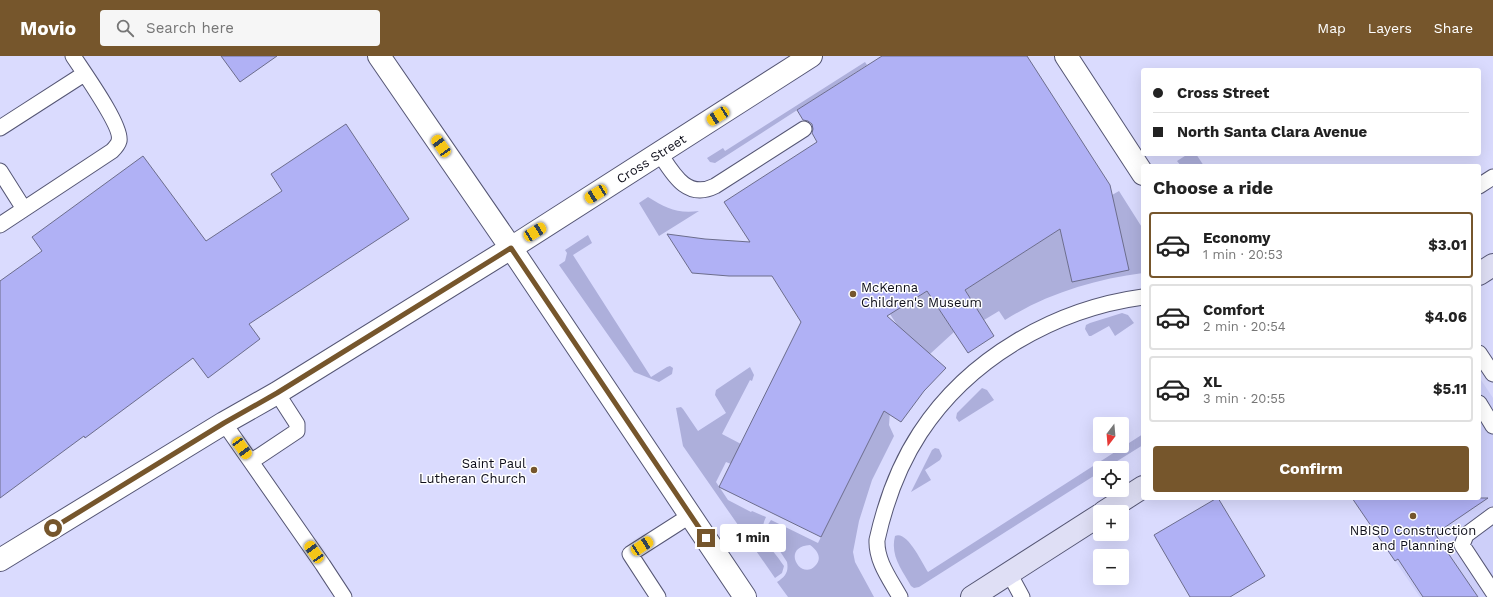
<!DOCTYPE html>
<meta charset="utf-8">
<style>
body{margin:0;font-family:"Work Sans",sans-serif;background:#f6f6f6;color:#222;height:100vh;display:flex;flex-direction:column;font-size:15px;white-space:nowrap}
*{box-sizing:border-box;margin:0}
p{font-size:13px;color:#767676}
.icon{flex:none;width:22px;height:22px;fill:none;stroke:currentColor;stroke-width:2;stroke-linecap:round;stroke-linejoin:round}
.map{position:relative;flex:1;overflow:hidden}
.sheet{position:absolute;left:1141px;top:108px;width:340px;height:336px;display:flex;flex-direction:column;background:#fff;border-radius:4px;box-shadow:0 4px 16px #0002}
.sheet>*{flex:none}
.top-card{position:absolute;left:1141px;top:12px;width:340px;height:88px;border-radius:4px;box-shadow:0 4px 16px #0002;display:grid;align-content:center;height:88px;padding:0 12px;background:#fff}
.needle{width:26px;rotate:196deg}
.tools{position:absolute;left:1093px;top:361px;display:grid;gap:8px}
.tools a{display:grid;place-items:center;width:36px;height:36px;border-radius:4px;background:#fff;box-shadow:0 4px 16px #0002;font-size:20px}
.end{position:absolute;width:18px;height:18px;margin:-9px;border:5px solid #76562c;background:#fff;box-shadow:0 0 0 2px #fff}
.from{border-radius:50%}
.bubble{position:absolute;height:28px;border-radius:4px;background:#fff;box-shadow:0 4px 16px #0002;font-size:13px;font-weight:700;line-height:28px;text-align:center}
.car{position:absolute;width:12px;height:24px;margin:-12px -6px;border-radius:5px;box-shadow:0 0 3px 1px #0007;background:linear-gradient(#f5c518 24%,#345 0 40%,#f5c518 0 76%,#345 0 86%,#f5c518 0)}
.top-card b{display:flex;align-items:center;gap:14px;height:38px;font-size:15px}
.top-card b+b{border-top:1px solid #e0e0e0}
.top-card i{width:10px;height:10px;background:#222}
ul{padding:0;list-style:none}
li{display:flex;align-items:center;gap:12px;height:66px;margin:0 8px 6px;padding:0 4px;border:2px solid #e0e0e0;border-radius:4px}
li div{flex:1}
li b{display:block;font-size:15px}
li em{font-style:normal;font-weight:700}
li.selected{border-color:#76562c}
li>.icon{width:36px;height:36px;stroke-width:1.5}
h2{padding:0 12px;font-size:18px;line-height:48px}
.cta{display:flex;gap:8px;margin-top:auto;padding:8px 12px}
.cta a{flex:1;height:46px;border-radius:4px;background:#76562c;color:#fff;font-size:16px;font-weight:700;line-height:46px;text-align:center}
header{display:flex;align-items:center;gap:24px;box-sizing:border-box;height:56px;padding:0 20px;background:#76562c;color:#fff}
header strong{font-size:19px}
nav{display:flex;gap:22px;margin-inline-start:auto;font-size:14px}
.search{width:280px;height:36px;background:#f6f6f6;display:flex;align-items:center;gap:10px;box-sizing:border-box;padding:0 14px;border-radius:4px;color:#767676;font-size:15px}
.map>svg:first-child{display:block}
</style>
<header>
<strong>Movio</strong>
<div class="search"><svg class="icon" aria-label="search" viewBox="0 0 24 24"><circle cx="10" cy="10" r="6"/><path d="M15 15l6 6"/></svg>Search here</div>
<nav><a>Map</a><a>Layers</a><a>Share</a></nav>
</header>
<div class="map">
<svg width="1493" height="541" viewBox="0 0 1493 541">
<rect width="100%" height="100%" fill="#dadbfe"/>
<path fill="#cdcff9" d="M 1479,321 L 1493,342 L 1493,541 L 1420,541 L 1352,442 L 1479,442 Z"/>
<path fill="#adafdb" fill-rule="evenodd" d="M 865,6 L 867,9 L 715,107 L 710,106 L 707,102 L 723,92 L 725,95 Z
M 1188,98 L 1196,98 L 1204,110 L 1181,110 L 1177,105 Z
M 1119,135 L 1143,173 L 1143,217 C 1095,223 1046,238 1005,264 L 999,255 L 984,264 L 965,234 L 1060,173 L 1072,226 L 1094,221 L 1105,143 Z
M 648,141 C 666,152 677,158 699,155 L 659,180 L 639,147 Z
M 588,179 L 592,187 L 573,199 L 651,321 L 667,311 L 670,310 L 673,312 L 672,318 L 659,326 L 634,316 L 559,209 L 565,205 L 567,197 L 565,194 Z
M 927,235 L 954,276 L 930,298 L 906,283 L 890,258 Z
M 1122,257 L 1128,259 L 1134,267 L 1115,280 L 1109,270 L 1091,280 L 1089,280 L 1085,273 L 1086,269 L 1090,267 Z
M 750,311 L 754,319 L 752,325 L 750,324 L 722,378 L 741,388 L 731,408 L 726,406 L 716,426 L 728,444 L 751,456 L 752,455 L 766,461 C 756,480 774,494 784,510 L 782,517 L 775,522 L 683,390 L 676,352 L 681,351 L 683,353 L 698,375 L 726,357 L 715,339 L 716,334 Z
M 982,332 L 987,334 L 994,344 L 959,366 L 956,362 L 957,357 Z
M 891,340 L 889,369 L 894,380 L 872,424 L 859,465 L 853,496 L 855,506 L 874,541 L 788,541 L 777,526 C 785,521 789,516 787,506 L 768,477 L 767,470 L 771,464 L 818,487 ZM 810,489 C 817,494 823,502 815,510 C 801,525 780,491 810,489 Z
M 1143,378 L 1143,389 L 1106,412 L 1100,412 L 1100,416 L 919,531 L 914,532 L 911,530 C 902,514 890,500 895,480 C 907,474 922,507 928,516 Z
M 935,392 L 939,393 L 942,400 L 940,404 L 925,414 L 931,424 L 911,436 L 932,394 Z"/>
<path fill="#b0b1f5" stroke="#6c6d8c" d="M 221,0 L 277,0 L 240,26 Z
M 882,0 L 1027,0 L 1110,129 L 1129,214 L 1072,226 L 1060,173 L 965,234 L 994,280 L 968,297 L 927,235 L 887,260 L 946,312 L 924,335 L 901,366 L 884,355 L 821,481 L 719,431 L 801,266 L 772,220 L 729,220 L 692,217 L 667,178 L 705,183 L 750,186 L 724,146 L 817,86 L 812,77 L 813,73 L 812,68 L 808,65 L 803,64 L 797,54 Z
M 346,68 L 409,163 L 249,268 L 260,283 L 208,322 L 193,302 L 85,382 L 84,380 L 0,442 L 0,225 L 42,195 L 32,181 L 143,100 L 206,185 L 282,135 L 271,118 Z
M 1217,442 L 1218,442 L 1265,520 L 1230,541 L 1190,541 L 1154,479 Z
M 1352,442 L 1488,442 L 1435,478 L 1478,541 L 1423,541 L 1398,503 L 1395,505 Z"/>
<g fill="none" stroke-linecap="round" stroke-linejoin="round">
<g stroke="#555674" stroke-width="17">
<path id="lane" d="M 0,72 L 84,18
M 660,98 C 673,118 687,144 715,130 L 804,73
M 0,115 L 24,153
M 1479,130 L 1493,121
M 0,169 L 112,95 C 114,93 118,89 119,85 C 123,71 82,14 73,0
M 1479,297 L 1493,318
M 1479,347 L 1493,370
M 224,367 L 323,509 L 344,541
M 252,405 L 297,375 L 297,368 L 277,337
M 1493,459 L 1466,479 L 1462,489 L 1493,536
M 1009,517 L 1022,541
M 658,541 L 630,498 L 691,459
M 900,541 C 890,523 876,505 877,484 C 885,448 899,409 920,377 C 969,302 1055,253 1143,241"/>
</g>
<g stroke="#555674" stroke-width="24">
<g id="street">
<path d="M 379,0 L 511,192 L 745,541"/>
<path d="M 1066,0 L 1143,118"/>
<path id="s1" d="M 0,504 L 224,367 L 277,337 L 511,192 L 811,0"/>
</g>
</g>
<g stroke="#555674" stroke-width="24">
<path id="secondary" d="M 1479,218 L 1493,209
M 1104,456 L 1143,431
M 972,541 L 1100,459"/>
</g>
<use href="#lane" stroke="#fff" stroke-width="15"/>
<use href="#street" stroke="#fff" stroke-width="22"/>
<use href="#secondary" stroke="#dfdff5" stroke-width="22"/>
</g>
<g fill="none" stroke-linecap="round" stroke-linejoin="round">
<path stroke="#76562c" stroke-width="5" d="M 53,472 L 224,367 L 277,337 L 511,192 L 706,482"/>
</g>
<g fill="#76562c" stroke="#fff" stroke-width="1.5">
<circle cx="853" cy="238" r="4"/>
<circle cx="534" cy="414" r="4"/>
<circle cx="1413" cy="460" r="4"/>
</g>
<g text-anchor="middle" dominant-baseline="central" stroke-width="3" stroke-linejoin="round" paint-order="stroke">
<g font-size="13" fill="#0e0e1a" stroke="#fff">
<text stroke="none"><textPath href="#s1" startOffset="765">Cross Street</textPath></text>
</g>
<g font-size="13" fill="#0e0e1a" stroke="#fff" text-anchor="start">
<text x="861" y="231">McKenna<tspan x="861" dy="15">Children's Museum</tspan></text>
<text x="526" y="407" text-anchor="end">Saint Paul<tspan x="526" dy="15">Lutheran Church</tspan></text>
<text x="1413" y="474" text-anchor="middle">NBISD Construction<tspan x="1413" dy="15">and Planning</tspan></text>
</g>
</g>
</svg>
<div class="tools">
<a><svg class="needle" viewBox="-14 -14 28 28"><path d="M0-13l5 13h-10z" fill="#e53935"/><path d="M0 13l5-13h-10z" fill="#767676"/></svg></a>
<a><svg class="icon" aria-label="locate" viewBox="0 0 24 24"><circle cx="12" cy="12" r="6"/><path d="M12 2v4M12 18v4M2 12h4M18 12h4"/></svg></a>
<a>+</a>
<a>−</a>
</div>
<i class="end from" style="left:53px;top:472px"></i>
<i class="end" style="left:706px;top:482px"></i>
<div class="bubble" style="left:720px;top:468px;width:66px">1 min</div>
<i class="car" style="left:718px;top:60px;rotate:237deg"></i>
<i class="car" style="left:441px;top:90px;rotate:325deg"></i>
<i class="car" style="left:596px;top:138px;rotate:238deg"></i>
<i class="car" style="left:535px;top:176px;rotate:58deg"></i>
<i class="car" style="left:242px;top:392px;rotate:144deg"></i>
<i class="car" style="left:642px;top:490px;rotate:57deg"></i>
<i class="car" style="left:314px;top:496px;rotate:325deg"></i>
<div class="top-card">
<b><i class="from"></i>Cross Street</b>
<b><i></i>North Santa Clara Avenue</b>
</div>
<section class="sheet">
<h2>Choose a ride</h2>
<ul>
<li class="selected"><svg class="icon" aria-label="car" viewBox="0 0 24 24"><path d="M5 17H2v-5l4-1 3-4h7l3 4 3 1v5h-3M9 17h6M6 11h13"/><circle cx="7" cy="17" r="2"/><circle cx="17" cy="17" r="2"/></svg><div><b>Economy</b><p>1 min · 20:53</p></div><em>$3.01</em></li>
<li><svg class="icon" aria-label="car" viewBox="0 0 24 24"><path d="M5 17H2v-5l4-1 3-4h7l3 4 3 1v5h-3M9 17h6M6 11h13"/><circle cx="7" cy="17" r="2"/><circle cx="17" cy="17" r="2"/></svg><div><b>Comfort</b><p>2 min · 20:54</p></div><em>$4.06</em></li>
<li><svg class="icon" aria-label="car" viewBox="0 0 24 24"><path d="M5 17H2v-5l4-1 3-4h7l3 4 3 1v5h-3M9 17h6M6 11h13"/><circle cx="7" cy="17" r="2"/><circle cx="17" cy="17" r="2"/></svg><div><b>XL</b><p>3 min · 20:55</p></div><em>$5.11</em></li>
</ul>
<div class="cta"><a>Confirm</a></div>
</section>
</div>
